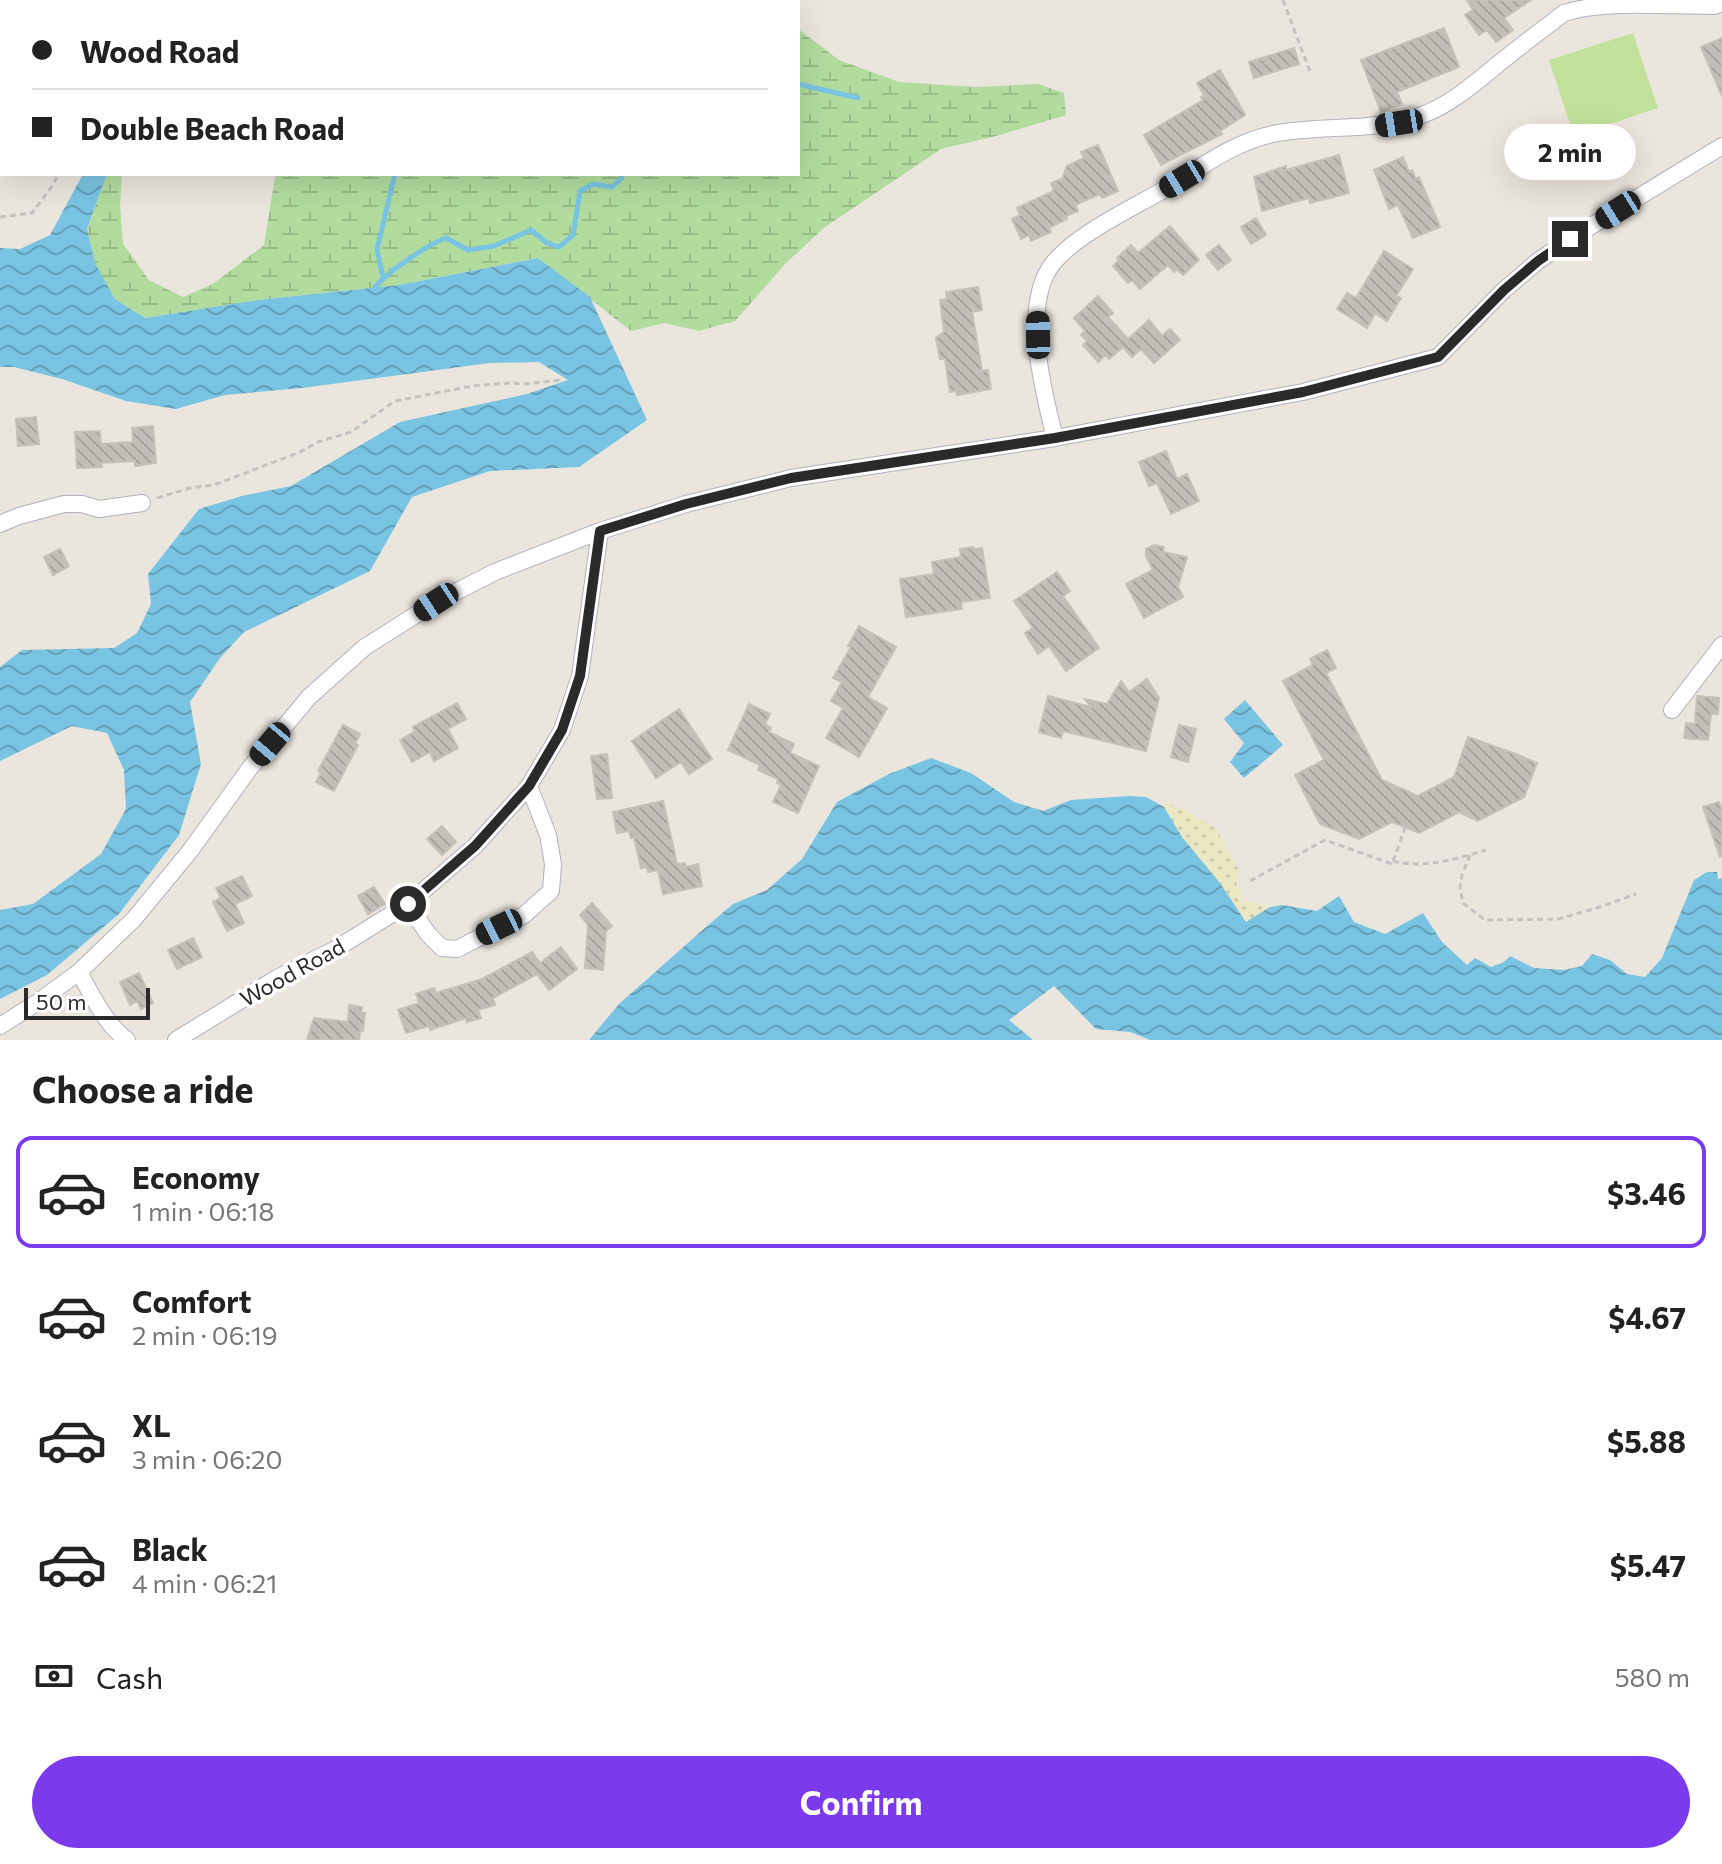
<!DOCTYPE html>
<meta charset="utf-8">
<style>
body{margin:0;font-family:Commissioner,sans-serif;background:#f6f6f6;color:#222;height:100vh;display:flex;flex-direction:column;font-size:30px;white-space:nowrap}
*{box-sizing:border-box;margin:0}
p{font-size:26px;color:#767676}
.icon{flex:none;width:44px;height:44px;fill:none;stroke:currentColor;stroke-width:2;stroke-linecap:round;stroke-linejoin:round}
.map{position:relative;height:1040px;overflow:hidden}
.sheet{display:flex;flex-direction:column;background:#fff;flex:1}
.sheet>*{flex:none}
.guide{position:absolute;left:0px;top:0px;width:800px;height:176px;box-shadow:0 8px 32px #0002;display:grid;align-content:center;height:176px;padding:0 32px;background:#fff}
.scale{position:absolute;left:24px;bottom:20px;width:126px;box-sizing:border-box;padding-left:8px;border:4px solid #2a2a2a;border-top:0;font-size:22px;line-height:28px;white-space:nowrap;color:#2a2a2a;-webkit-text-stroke:6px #fff;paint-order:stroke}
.end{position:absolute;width:36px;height:36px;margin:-18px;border:10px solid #2a2a2a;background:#fff;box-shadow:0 0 0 4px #fff}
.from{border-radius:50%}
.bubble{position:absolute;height:56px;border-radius:28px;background:#fff;box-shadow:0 8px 32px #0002;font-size:26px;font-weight:700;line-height:56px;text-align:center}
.car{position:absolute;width:24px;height:48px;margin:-24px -12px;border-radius:10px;box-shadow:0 0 6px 2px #0007;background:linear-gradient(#222 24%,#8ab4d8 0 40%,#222 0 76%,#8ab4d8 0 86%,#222 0)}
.guide b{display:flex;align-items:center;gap:28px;height:76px;font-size:30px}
.guide b+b{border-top:2px solid #e0e0e0}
.guide i{width:20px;height:20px;background:#222}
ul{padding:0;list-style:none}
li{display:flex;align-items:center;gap:24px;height:112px;margin:0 16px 12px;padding:0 16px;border:4px solid transparent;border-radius:16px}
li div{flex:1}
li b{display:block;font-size:30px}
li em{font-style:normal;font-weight:700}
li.on{border-color:#7c3aed}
li>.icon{width:72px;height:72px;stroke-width:1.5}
h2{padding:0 32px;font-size:36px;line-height:96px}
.pay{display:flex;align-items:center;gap:20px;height:88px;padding:0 32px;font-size:30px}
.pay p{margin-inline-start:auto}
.cta{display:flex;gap:16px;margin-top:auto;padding:16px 32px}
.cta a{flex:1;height:92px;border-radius:48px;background:#7c3aed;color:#fff;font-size:32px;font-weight:700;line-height:92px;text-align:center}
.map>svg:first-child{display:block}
</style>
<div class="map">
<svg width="1722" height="1040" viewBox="0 0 1722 1040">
<defs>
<pattern id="wetland-marsh" width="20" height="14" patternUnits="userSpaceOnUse" patternTransform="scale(2)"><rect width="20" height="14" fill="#b1dc9e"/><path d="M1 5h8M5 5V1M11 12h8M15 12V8" fill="none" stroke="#98bd88"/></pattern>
<pattern id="sand-dots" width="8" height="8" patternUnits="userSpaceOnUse" patternTransform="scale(2)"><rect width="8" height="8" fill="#ece7c3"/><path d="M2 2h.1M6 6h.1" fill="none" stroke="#cbc6a8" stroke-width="1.8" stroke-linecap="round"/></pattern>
<pattern id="water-waves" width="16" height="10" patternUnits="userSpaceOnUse" patternTransform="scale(2)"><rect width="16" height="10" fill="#7ac4e3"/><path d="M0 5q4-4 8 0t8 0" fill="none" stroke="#649fb8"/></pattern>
<pattern id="building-back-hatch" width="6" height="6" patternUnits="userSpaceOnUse" patternTransform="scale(2)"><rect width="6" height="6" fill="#c3bfb8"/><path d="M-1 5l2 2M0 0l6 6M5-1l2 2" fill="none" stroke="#a8a49e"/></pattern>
</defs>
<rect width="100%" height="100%" fill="#eae5dd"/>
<path fill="url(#wetland-marsh)" d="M 798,29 L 839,60 L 899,82 L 976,87 L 1038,84 L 1064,93 L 1066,115 L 996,136 L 941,149 L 825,227 L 786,263 L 735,321 L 699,331 L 665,323 L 631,331 L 538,258 L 399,285 L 258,300 L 145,318 L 115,299 L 95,264 L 87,230 L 107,174 L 122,174 L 120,206 L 123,244 L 149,280 L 183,297 L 213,284 L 264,245 L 275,177 L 277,174 L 798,174 Z"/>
<path fill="url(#sand-dots)" d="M 1165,802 L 1194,815 L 1216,829 L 1240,872 L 1236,884 L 1241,890 L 1241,901 L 1258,903 L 1270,907 L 1247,922 L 1220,883 L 1182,837 L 1164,807 Z"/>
<path fill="#c2e29b" d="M 1633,33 L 1658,108 L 1574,136 L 1549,60 Z"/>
<path fill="url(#water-waves)" d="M 83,174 L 107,174 L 87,229 L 95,263 L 115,299 L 145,318 L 258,300 L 399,285 L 538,258 L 590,297 L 647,420 L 579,467 L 490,471 L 412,497 L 370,571 L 244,632 L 220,658 L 190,702 L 201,764 L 179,835 L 119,914 L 47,975 L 0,999 L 0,910 L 33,904 L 101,854 L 126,809 L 124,770 L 107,733 L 72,726 L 0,761 L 0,667 L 22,650 L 114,648 L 137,633 L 151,604 L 148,574 L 199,509 L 242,496 L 291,486 L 400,422 L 527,394 L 568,380 L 539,362 L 490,363 L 302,388 L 225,395 L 176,409 L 126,401 L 62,379 L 14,367 L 0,367 L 0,248 L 20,249 L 50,235 Z
M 1245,700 L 1283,745 L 1244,778 L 1230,762 L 1244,743 L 1224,719 Z
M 931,758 L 971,773 L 1014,802 L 1043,811 L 1071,800 L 1129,796 L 1146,797 L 1164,807 L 1182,837 L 1220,883 L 1246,922 L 1270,907 L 1282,905 L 1317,911 L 1339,896 L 1354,922 L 1385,934 L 1423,913 L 1442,942 L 1467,965 L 1475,958 L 1491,967 L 1504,962 L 1510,956 L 1534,968 L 1564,970 L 1582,966 L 1592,954 L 1610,960 L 1627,974 L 1645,977 L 1662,958 L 1694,880 L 1707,872 L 1717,872 L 1718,879 L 1722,878 L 1722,1040 L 1150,1040 L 1130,1032 L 1096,1029 L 1054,986 L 1009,1020 L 1033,1040 L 589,1040 L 619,1004 L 706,927 L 733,904 L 767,890 L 802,859 L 837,802 L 889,774 Z"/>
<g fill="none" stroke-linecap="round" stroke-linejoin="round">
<path stroke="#7ac4e3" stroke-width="5" d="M 448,2 L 450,0
M 798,84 L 858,98
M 383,278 L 377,249 L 395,174
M 375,287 C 388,272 428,244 446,238 L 468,250 L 494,246 L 531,230 L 547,243 L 559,247 L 573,235 L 580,191 L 593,184 L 612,187 L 622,178 L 621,174"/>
</g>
<path fill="url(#building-back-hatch)" stroke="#c5c1b7" stroke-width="2" d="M 1467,0 L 1531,0 L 1504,18 L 1513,30 L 1496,42 L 1487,30 L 1479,35 L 1465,15 L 1473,10 Z
M 1444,28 L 1459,67 L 1397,92 L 1402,104 L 1381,112 L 1361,60 Z
M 1722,38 L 1722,96 L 1701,47 Z
M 1294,48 L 1299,64 L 1254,78 L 1249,62 Z
M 1220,70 L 1245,115 L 1220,131 L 1222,134 L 1161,165 L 1144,135 L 1203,100 L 1201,97 L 1204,95 L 1197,83 Z
M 1098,145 L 1118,191 L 1102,198 L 1100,194 L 1075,205 L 1078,211 L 1066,216 L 1067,219 L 1049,228 L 1051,232 L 1031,241 L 1029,235 L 1021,239 L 1012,219 L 1020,215 L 1017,208 L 1054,191 L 1051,183 L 1062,179 L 1067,166 L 1084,158 L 1081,152 Z
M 1339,155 L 1349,193 L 1310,203 L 1309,198 L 1262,211 L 1254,177 L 1286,166 L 1286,170 Z
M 1403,157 L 1409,172 L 1412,170 L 1416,179 L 1419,177 L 1440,227 L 1413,238 L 1398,205 L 1389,209 L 1374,170 Z
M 1256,218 L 1266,235 L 1251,244 L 1241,227 Z
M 1170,226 L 1199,260 L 1183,275 L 1177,269 L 1174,272 L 1168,265 L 1140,289 L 1132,280 L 1128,283 L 1113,266 L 1119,260 L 1117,258 L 1131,245 L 1138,253 Z
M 1219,245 L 1231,260 L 1218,270 L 1206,255 Z
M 1384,251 L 1413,269 L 1396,296 L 1401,298 L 1387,321 L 1375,313 L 1367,328 L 1337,309 L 1347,293 L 1356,298 Z
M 978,287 L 982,310 L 972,312 L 982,371 L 988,370 L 991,389 L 957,395 L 956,391 L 950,392 L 945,359 L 940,359 L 936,338 L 944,332 L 940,300 L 947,299 L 946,292 Z
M 1098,296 L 1113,313 L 1108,317 L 1128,339 L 1149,320 L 1162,336 L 1170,329 L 1180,340 L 1154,363 L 1141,349 L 1132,357 L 1123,347 L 1109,359 L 1106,355 L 1098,362 L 1083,345 L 1087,341 L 1081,335 L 1085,331 L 1074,318 Z
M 36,417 L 39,444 L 18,446 L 16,419 Z
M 153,426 L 156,463 L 135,466 L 135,461 L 101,463 L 102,467 L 77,468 L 75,432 L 100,431 L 101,444 L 133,442 L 132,428 Z
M 1166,451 L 1177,479 L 1187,474 L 1199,501 L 1171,514 L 1157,483 L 1149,486 L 1139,462 Z
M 1154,545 L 1164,547 L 1163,552 L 1187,557 L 1178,587 L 1183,597 L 1144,618 L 1126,584 L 1153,570 L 1146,556 L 1146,549 Z
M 973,547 L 974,549 L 982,548 L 990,598 L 961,602 L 962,609 L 906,617 L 900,579 L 934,574 L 932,562 L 961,557 L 960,549 Z
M 60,549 L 69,566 L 53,575 L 44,557 Z
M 1057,572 L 1070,591 L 1063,596 L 1099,648 L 1066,671 L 1049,646 L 1038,654 L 1025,633 L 1033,628 L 1014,601 Z
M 859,626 L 896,647 L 868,697 L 887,708 L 859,757 L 826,738 L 843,708 L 831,701 L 842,682 L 833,678 L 851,647 L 848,646 Z
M 1327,650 L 1336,668 L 1326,673 L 1382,780 L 1418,796 L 1454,777 L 1468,737 L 1513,753 L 1537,763 L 1524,797 L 1478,821 L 1459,812 L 1419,833 L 1392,822 L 1359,839 L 1320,824 L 1295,775 L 1324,760 L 1283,681 L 1313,665 L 1310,659 Z
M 1147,679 L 1159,698 L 1146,751 L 1063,731 L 1061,738 L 1039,732 L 1048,696 L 1091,707 L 1085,699 L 1107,704 L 1121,681 L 1129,692 Z
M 1697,696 L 1719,698 L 1718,714 L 1711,714 L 1708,740 L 1684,738 L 1686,723 L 1695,724 Z
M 457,703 L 466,719 L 448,729 L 458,748 L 434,761 L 430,752 L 412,762 L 400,740 L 415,731 L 413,727 Z
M 749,704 L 770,714 L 765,724 L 771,728 L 769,732 L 794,744 L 790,753 L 819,766 L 798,813 L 773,802 L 781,785 L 777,783 L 778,779 L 758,770 L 760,765 L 728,750 Z
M 679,709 L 712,759 L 689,774 L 681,762 L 656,778 L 632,741 Z
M 343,725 L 360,734 L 355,744 L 358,745 L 334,791 L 316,782 L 321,773 L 318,771 Z
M 1179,725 L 1196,729 L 1188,762 L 1171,757 Z
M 607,754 L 612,798 L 597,799 L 591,756 Z
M 663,801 L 677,864 L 685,863 L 686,867 L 698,864 L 702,886 L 663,894 L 658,870 L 648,872 L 647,867 L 641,868 L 634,837 L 631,838 L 629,831 L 617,833 L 613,812 Z
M 1719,802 L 1722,810 L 1722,856 L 1720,857 L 1703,807 Z
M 442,826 L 456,842 L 442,855 L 427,839 Z
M 242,876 L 252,896 L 235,904 L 244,923 L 227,931 L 213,902 L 221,898 L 216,888 Z
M 374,887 L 385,904 L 368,914 L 358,896 Z
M 592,903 L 612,926 L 606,931 L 603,970 L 585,968 L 588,925 L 580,915 Z
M 193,938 L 202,957 L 177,969 L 168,950 Z
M 561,947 L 577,969 L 549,990 L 537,974 L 493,998 L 495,1005 L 478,1010 L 481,1018 L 467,1022 L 466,1018 L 430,1030 L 429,1026 L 406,1033 L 398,1010 L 419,1003 L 416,994 L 434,988 L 436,993 L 482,979 L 532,952 L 540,963 Z
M 139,973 L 153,1003 L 141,1009 L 137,1001 L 130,1005 L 120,982 Z
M 349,1005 L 362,1007 L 361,1013 L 365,1013 L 363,1031 L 360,1030 L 359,1040 L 307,1040 L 314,1018 L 348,1022 Z"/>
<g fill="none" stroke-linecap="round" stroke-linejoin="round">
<g stroke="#b0b3bc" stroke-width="18">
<path id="minor" d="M 1055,438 C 1043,391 1020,303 1054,262 C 1080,232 1131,209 1165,189 C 1199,169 1233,142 1273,134 C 1323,124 1373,133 1422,115 C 1450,105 1475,83 1497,65 C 1519,47 1542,30 1564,13 C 1605,0 1669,6 1714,6 L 1722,3
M 0,524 L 19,516 L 64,504 L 82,504 L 99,509 L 142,503
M 1672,710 L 1722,645
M 408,904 L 428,934 L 442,948 L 457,949 L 524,915 L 551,891 L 553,864 L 548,835 L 529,786
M 79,972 C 92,995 105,1024 127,1040
M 0,1026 L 38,1002 L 79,972 L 134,919 L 190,851 L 250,768 L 309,697 L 365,647 L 436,602 L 495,572 L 600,531 L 686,504 L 791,478 L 1055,438 L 1303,392 L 1438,357 L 1504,290 L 1538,261 L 1570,239 L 1722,146
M 176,1040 L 277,978 L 334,950 L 408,904 L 475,846 L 529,786 L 562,730 L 580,676 L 600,531"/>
</g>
<path stroke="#c3c3c3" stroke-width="3" stroke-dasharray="6 4" stroke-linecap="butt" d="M 337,0 L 339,2
M 1283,0 L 1311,74
M 0,217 L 32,213 L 53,185 L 58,174
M 157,498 L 190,488 L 214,485 L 300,452 L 318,442 L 351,432 L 395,401 L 472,386 L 509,383 L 526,384 L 560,380
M 1470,855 L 1462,875 L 1460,888 L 1463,903 L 1485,920 L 1558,919 L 1597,908 L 1636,894
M 1393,861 C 1424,869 1456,859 1486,850
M 1250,881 L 1325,840 L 1392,864 L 1405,828"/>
<use href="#minor" stroke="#fff" stroke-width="16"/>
</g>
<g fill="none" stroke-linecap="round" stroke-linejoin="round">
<path stroke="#2a2a2a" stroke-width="10" d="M 408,904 L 475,846 L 529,786 L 562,730 L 580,676 L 600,531 L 686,504 L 791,478 L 1055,438 L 1303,392 L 1438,357 L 1504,290 L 1538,261 L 1570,239"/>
</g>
<g text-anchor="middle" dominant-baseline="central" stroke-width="7" stroke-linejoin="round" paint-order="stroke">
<g font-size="22" fill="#2a2a2a" stroke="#fff">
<text transform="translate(292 972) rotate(-29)">Wood Road</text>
</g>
</g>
</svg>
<div class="scale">50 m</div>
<i class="end from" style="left:408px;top:904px"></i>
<i class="end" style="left:1570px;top:239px"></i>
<div class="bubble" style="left:1504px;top:124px;width:132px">2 min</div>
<i class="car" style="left:1399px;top:123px;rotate:261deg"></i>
<i class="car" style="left:1182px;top:179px;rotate:239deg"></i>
<i class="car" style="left:1618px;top:210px;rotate:238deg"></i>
<i class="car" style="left:1038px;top:335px;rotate:359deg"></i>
<i class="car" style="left:436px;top:602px;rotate:237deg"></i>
<i class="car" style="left:270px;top:744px;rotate:220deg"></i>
<i class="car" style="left:499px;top:927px;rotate:244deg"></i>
<div class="guide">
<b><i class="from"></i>Wood Road</b>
<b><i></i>Double Beach Road</b>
</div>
</div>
<section class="sheet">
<h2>Choose a ride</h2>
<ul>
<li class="on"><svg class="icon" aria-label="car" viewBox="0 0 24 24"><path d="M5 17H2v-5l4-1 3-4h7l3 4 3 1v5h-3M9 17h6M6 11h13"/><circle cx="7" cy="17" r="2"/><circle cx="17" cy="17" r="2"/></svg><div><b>Economy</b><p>1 min · 06:18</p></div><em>$3.46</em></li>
<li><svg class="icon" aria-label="car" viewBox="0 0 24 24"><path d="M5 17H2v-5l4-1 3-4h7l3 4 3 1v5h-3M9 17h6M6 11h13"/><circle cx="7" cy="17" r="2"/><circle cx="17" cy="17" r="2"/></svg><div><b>Comfort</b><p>2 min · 06:19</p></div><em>$4.67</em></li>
<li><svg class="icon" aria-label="car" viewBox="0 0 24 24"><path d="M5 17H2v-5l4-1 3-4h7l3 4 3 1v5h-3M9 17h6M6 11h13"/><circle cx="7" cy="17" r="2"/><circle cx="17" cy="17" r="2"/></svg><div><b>XL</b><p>3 min · 06:20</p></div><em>$5.88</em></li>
<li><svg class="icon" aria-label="car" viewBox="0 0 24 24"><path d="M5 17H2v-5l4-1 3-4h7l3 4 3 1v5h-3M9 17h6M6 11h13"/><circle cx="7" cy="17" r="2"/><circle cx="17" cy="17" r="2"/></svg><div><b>Black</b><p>4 min · 06:21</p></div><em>$5.47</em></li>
</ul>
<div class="pay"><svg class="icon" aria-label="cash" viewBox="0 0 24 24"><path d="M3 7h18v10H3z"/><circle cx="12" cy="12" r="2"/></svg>Cash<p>580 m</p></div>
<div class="cta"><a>Confirm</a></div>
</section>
